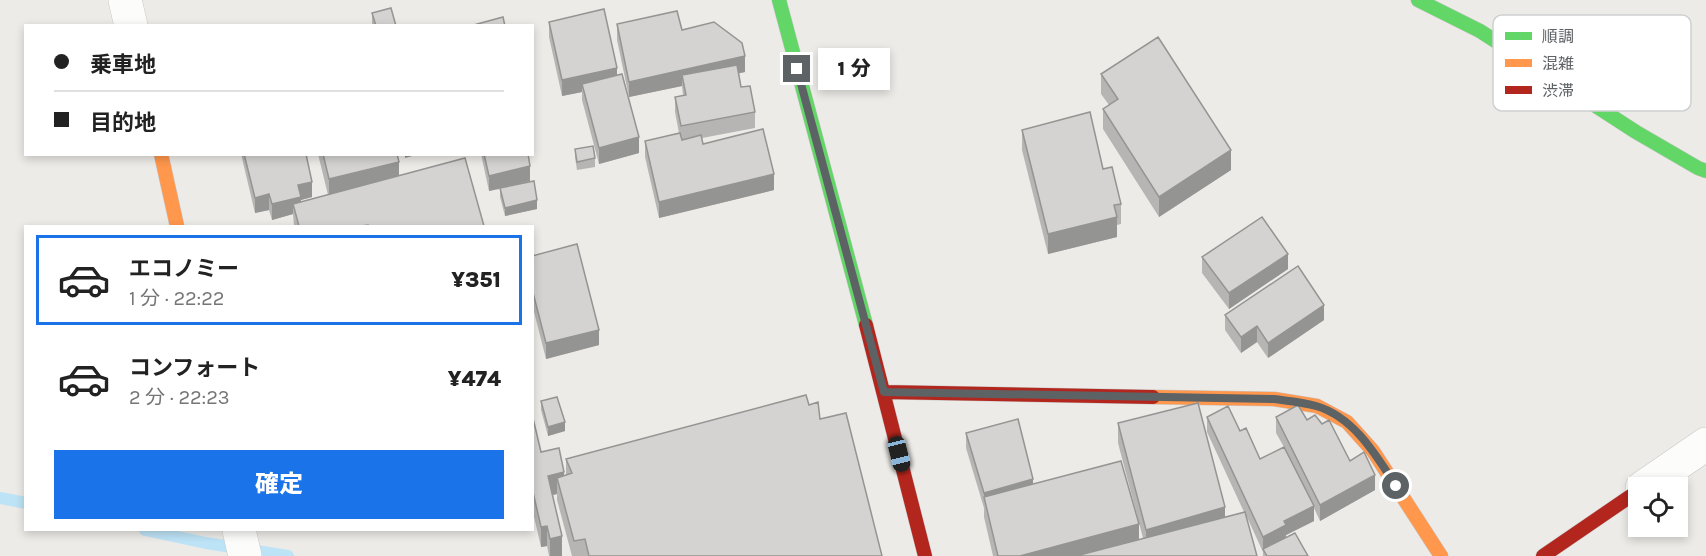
<!DOCTYPE html>
<html lang="ja">
<meta charset="utf-8">
<style>
body{margin:0;font-family:Karla,"Noto Sans JP",sans-serif;background:#f2f2f2;color:#222;height:100vh;display:flex;flex-direction:column;font-size:22px;white-space:nowrap}
*{box-sizing:border-box;margin:0}
p{font-size:20px;color:#767676}
.icon{flex:none;width:33px;height:33px;fill:none;stroke:currentColor;stroke-width:2;stroke-linecap:round;stroke-linejoin:round}
.map{position:relative;flex:1;overflow:hidden}
.sheet{position:absolute;left:24px;top:225px;width:510px;height:306px;display:flex;flex-direction:column;background:#fff;border-radius:0px;box-shadow:0 3px 9px #0003}
.sheet>*{flex:none}
.banner{position:absolute;left:24px;top:24px;width:510px;height:132px;border-radius:0px;box-shadow:0 3px 9px #0003;display:grid;align-content:center;height:132px;padding:0 30px;background:#fff}
.tools{position:absolute;left:1628px;top:477px;display:grid;gap:12px}
.tools a{display:grid;place-items:center;width:60px;height:60px;border-radius:0px;background:#fff;box-shadow:0 3px 9px #0003;font-size:30px}
.end{position:absolute;width:27px;height:27px;margin:-14px;border:8px solid #5d6265;background:#fff;box-shadow:0 0 0 3px #fff}
.from{border-radius:50%}
.bubble{position:absolute;height:42px;border-radius:0px;background:#fff;box-shadow:0 3px 9px #0003;font-size:20px;font-weight:800;line-height:42px;text-align:center}
.car{position:absolute;width:18px;height:36px;margin:-18px -9px;border-radius:8px;box-shadow:0 0 4px 2px #0007;background:linear-gradient(#222 24%,#8ab4d8 0 40%,#222 0 76%,#8ab4d8 0 86%,#222 0)}
.banner b{display:flex;align-items:center;gap:21px;height:57px;font-size:22px}
.banner b+b{border-top:2px solid #e0e0e0}
.banner i{width:15px;height:15px;background:#222}
ul{padding:10px 0 0;list-style:none}
li{display:flex;align-items:center;gap:18px;height:90px;margin:0 12px 9px;padding:0 18px;border:3px solid transparent;border-radius:0px}
li div{flex:1}
li b{display:block;font-size:22px}
li em{font-style:normal;font-weight:800}
li.on{border-color:#1a73e8}
li>.icon{width:54px;height:54px;stroke-width:1.5}
.cta{display:flex;gap:12px;margin-top:auto;padding:12px 30px}
.cta a{flex:1;height:69px;border-radius:0px;background:#1a73e8;color:#fff;font-size:24px;font-weight:800;line-height:69px;text-align:center}
.map>svg:first-child{display:block}
</style>
<div class="map">
<svg width="1706" height="556" viewBox="0 0 1706 556">
<rect width="100%" height="100%" fill="#edebe7"/>
<g fill="none" stroke-linecap="round" stroke-linejoin="round">
<path stroke="#bde3f6" stroke-width="12" d="M 0,498 L 26,503
M 145,530 L 206,543 L 288,556"/>
<g stroke="#c9c9c8" stroke-width="34">
<path id="street" d="M 125,0 L 131,26
M 1642,488 L 1706,444
M 239,530 L 245,556"/>
</g>
<g stroke="#c8c8c8" stroke-width="15">
<path id="fast" d="M 779,0 L 866,325
M 1418,0 L 1480,31 L 1636,132 L 1698,168 L 1706,171"/>
</g>
<g stroke="#c8c8c8" stroke-width="15">
<path id="slow" d="M 161,154 L 177,226
M 1153,397 L 1274,399 L 1317,406 L 1347,422 L 1373,451 L 1441,556"/>
</g>
<g stroke="#c8c8c8" stroke-width="15">
<path id="jam" d="M 866,325 L 925,556
M 884,392 L 1153,397
M 1543,556 L 1638,491"/>
</g>
<use href="#street" stroke="#fcfcfb" stroke-width="33"/>
<use href="#fast" stroke="#63d668" stroke-width="14"/>
<use href="#slow" stroke="#ff974d" stroke-width="14"/>
<use href="#jam" stroke="#b3261e" stroke-width="14"/>
</g>
<path fill="#b6b5b4" d="M 372,13 L 396,26 L 372,26 Z
M 549,22 L 617,75 L 639,153 L 599,164 L 582,100 L 582,92 L 562,96 L 549,37 Z
M 617,24 L 682,30 L 745,72 L 739,73 L 741,87 L 755,112 L 755,128 L 702,138 L 703,144 L 774,190 L 659,218 L 645,157 L 645,141 L 679,133 L 675,112 L 675,97 L 683,95 L 682,86 L 629,97 L 617,40 Z
M 1101,74 L 1231,170 L 1159,217 L 1103,129 L 1103,109 L 1109,105 L 1101,94 Z
M 1022,130 L 1103,169 L 1121,204 L 1121,224 L 1117,225 L 1117,237 L 1048,254 L 1022,150 Z
M 575,149 L 595,158 L 595,167 L 577,170 L 575,157 Z
M 241,154 L 306,154 L 312,197 L 301,200 L 301,202 L 328,195 L 318,154 L 397,154 L 399,176 L 484,226 L 294,226 L 293,214 L 272,220 L 269,210 L 255,213 Z
M 481,154 L 528,154 L 530,181 L 509,187 L 537,209 L 505,216 L 500,197 L 500,189 L 489,191 Z
M 532,256 L 599,345 L 546,359 L 532,304 Z
M 1202,257 L 1288,269 L 1229,309 L 1202,273 Z
M 1225,315 L 1324,320 L 1268,358 L 1257,342 L 1241,353 L 1225,330 Z
M 541,401 L 565,431 L 548,436 L 541,410 Z
M 809,405 L 820,419 L 882,556 L 572,556 L 557,500 L 557,494 L 553,495 L 562,556 L 549,556 L 547,546 L 541,547 L 532,508 L 532,414 L 541,452 L 564,475 L 566,475 L 566,459 Z
M 1207,417 L 1240,431 L 1260,459 L 1284,447 L 1276,433 L 1276,417 L 1307,420 L 1350,461 L 1375,490 L 1320,521 L 1314,508 L 1314,521 L 1286,535 L 1286,537 L 1308,556 L 1263,556 L 1263,552 L 1246,515 L 1257,556 L 993,556 L 984,517 L 984,508 L 966,448 L 966,433 L 1033,484 L 1139,540 L 1143,538 L 1118,443 L 1118,423 L 1225,517 L 1244,512 L 1207,432 Z"/>
<path fill="#949492" d="M 745,56 L 745,72 L 684,85 L 682,75 L 682,86 L 629,97 L 629,82 Z
M 617,68 L 617,84 L 582,84 L 582,92 L 562,96 L 562,80 Z
M 639,137 L 639,153 L 599,164 L 599,148 Z
M 1231,150 L 1231,170 L 1159,217 L 1159,197 Z
M 405,154 L 420,154 L 405,158 Z
M 399,162 L 399,182 L 329,199 L 329,179 Z
M 530,166 L 530,181 L 489,191 L 489,176 Z
M 774,174 L 774,190 L 659,218 L 659,202 Z
M 312,182 L 312,197 L 301,200 L 301,212 L 293,204 L 293,214 L 272,220 L 272,204 L 298,185 Z
M 269,194 L 269,210 L 255,213 L 255,198 Z
M 537,200 L 537,209 L 505,216 L 505,208 Z
M 1117,217 L 1117,237 L 1048,254 L 1048,234 Z
M 1288,254 L 1288,269 L 1229,309 L 1229,293 Z
M 1324,305 L 1324,320 L 1268,358 L 1268,343 Z
M 1257,326 L 1257,342 L 1241,353 L 1241,337 Z
M 599,330 L 599,345 L 546,359 L 546,343 Z
M 565,422 L 565,431 L 548,436 L 548,427 Z
M 564,472 L 564,492 L 557,478 L 557,494 L 548,496 L 548,476 Z
M 1375,475 L 1375,490 L 1320,521 L 1320,505 Z
M 1033,479 L 1033,494 L 984,497 L 984,509 L 984,493 Z
M 1314,506 L 1314,521 L 1286,535 L 1286,541 L 1263,550 L 1263,537 L 1284,521 Z
M 1225,507 L 1225,527 L 1146,550 L 1146,530 Z
M 1139,524 L 1139,544 L 1095,556 L 1020,556 Z
M 547,526 L 547,546 L 541,547 L 541,527 Z
M 562,536 L 562,556 L 550,556 L 550,539 Z"/>
<path fill="#d4d3d1" stroke="#949492" stroke-width="1.5" d="M 391,8 L 396,26 L 376,26 L 372,13 Z
M 604,9 L 617,68 L 562,80 L 549,22 Z
M 677,11 L 682,30 L 714,22 L 742,43 L 745,56 L 629,82 L 617,24 Z
M 503,17 L 505,26 L 470,26 Z
M 1158,37 L 1231,150 L 1159,197 L 1103,109 L 1118,99 L 1101,74 Z
M 737,65 L 741,87 L 750,86 L 755,112 L 681,126 L 675,97 L 686,95 L 682,75 Z
M 622,74 L 639,137 L 599,148 L 582,84 Z
M 1090,112 L 1103,169 L 1112,167 L 1121,204 L 1114,205 L 1117,217 L 1048,234 L 1022,130 Z
M 763,129 L 774,174 L 659,202 L 645,141 L 680,133 L 682,140 L 701,135 L 703,144 Z
M 593,146 L 595,158 L 577,162 L 575,149 Z
M 244,154 L 306,154 L 312,182 L 298,185 L 301,197 L 272,204 L 269,194 L 255,198 Z
M 323,154 L 397,154 L 399,162 L 329,179 Z
M 484,154 L 528,154 L 530,166 L 489,176 Z
M 465,158 L 484,226 L 368,226 L 368,225 L 361,226 L 299,226 L 293,204 Z
M 534,181 L 537,200 L 505,208 L 500,188 Z
M 1262,217 L 1288,254 L 1229,293 L 1202,257 Z
M 577,244 L 599,330 L 546,343 L 532,289 L 532,256 Z
M 1298,266 L 1324,305 L 1268,343 L 1257,326 L 1241,337 L 1225,315 Z
M 806,395 L 809,405 L 818,402 L 820,419 L 846,413 L 882,556 L 589,556 L 585,539 L 574,541 L 557,478 L 572,473 L 566,459 Z
M 557,397 L 565,422 L 548,427 L 541,401 Z
M 1198,403 L 1225,507 L 1146,530 L 1118,423 Z
M 1298,405 L 1307,420 L 1315,415 L 1322,424 L 1329,420 L 1350,461 L 1364,452 L 1375,475 L 1320,505 L 1276,417 Z
M 1228,406 L 1240,431 L 1246,428 L 1260,459 L 1284,447 L 1314,506 L 1284,521 L 1286,525 L 1263,537 L 1207,417 Z
M 532,414 L 541,452 L 559,448 L 564,472 L 548,476 L 562,536 L 550,539 L 547,526 L 541,527 L 532,488 Z
M 1018,419 L 1033,479 L 984,493 L 966,433 Z
M 1121,461 L 1139,524 L 1020,556 L 998,556 L 984,497 Z
M 1245,512 L 1257,556 L 1076,556 Z
M 1295,533 L 1308,556 L 1267,556 L 1263,549 Z"/>
<g fill="none" stroke-linecap="round" stroke-linejoin="round">
<path stroke="#5d6265" stroke-width="8" d="M 797,69 L 884,392 L 1274,399 C 1288,401 1303,402 1316,406 C 1354,417 1376,455 1396,486"/>
</g>
<rect x="1493" y="15" width="198" height="96" rx="9" fill="#fff" stroke="#ced0d1" stroke-width="1.5"/>
<rect x="1505" y="32" width="27" height="8" fill="#63d668"/>
<rect x="1505" y="59" width="27" height="8" fill="#ff974d"/>
<rect x="1505" y="86" width="27" height="8" fill="#b3261e"/>
<g font-size="16" fill="#5d6265">
<text x="1542" y="42">順調</text>
<text x="1542" y="69">混雑</text>
<text x="1542" y="96">渋滞</text>
</g>
</svg>
<div class="tools">
<a><svg class="icon" aria-label="locate" viewBox="0 0 24 24"><circle cx="12" cy="12" r="6"/><path d="M12 2v4M12 18v4M2 12h4M18 12h4"/></svg></a>
</div>
<i class="end from" style="left:1396px;top:486px"></i>
<i class="end" style="left:797px;top:69px"></i>
<div class="bubble" style="left:818px;top:48px;width:72px">1 分</div>
<i class="car" style="left:899px;top:454px;rotate:166deg"></i>
<div class="banner">
<b><i class="from"></i>乗車地</b>
<b><i></i>目的地</b>
</div>
<section class="sheet">
<ul>
<li class="on"><svg class="icon" aria-label="car" viewBox="0 0 24 24"><path d="M5 17H2v-5l4-1 3-4h7l3 4 3 1v5h-3M9 17h6M6 11h13"/><circle cx="7" cy="17" r="2"/><circle cx="17" cy="17" r="2"/></svg><div><b>エコノミー</b><p>1 分 · 22:22</p></div><em>¥351</em></li>
<li><svg class="icon" aria-label="car" viewBox="0 0 24 24"><path d="M5 17H2v-5l4-1 3-4h7l3 4 3 1v5h-3M9 17h6M6 11h13"/><circle cx="7" cy="17" r="2"/><circle cx="17" cy="17" r="2"/></svg><div><b>コンフォート</b><p>2 分 · 22:23</p></div><em>¥474</em></li>
</ul>
<div class="cta"><a>確定</a></div>
</section>
</div>
